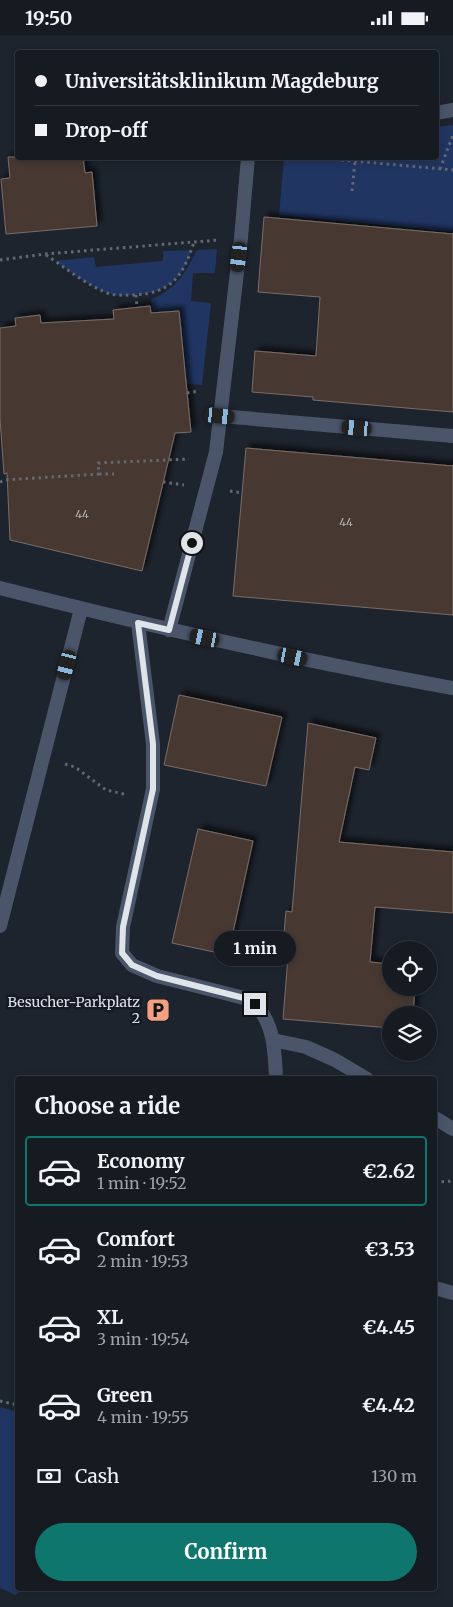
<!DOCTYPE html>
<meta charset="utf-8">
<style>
body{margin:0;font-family:Merriweather,serif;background:#23282f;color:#f1f3f6;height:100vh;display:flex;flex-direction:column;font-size:19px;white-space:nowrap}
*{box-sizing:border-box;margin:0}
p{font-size:16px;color:#9ea1a5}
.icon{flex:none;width:28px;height:28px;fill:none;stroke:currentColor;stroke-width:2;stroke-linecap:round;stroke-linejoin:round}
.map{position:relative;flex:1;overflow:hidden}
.details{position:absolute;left:15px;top:1041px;width:422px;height:515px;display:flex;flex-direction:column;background:#161b22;border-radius:5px;box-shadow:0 2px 8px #0003,0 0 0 1px #353940}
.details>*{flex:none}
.hud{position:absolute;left:15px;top:15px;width:424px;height:110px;border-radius:5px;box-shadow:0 2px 8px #0003,0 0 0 1px #353940;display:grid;align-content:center;height:110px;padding:0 20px;background:#161b22}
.tools{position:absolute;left:382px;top:906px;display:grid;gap:10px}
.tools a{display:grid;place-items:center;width:55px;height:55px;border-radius:50%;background:#161b22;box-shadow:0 2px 8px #0003,0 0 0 1px #353940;font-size:25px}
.end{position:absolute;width:22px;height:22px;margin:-11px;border:6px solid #dfe3ea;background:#111;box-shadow:0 0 0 2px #111}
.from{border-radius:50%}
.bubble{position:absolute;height:35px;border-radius:18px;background:#161b22;box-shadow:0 2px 8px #0003,0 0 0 1px #353940;font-size:16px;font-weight:700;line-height:35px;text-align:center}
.car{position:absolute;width:15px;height:30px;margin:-15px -8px;border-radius:6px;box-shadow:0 0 4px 1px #0007;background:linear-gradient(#222 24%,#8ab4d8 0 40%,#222 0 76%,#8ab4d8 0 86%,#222 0)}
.hud b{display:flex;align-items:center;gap:18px;height:48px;font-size:19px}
.hud b+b{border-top:1px solid #353940}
.hud i{width:12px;height:12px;background:#f1f3f6}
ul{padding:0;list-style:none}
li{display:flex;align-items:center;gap:15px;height:70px;margin:0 10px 8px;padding:0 10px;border:2px solid transparent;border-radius:5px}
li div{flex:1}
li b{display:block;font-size:19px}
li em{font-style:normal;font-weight:700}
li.on{border-color:#0f766e}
li>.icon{width:45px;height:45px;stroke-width:1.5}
h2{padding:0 20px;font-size:22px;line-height:60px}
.pay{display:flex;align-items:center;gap:12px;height:55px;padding:0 20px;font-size:19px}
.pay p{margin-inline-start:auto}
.action{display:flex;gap:10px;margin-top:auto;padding:10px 20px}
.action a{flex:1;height:58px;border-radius:30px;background:#0f766e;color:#fff;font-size:20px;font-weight:700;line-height:58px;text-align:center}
.status{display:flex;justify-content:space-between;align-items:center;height:35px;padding:0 25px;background:#161b22;direction:ltr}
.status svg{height:14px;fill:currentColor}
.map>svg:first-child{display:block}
</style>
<div class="status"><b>19:50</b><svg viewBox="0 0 49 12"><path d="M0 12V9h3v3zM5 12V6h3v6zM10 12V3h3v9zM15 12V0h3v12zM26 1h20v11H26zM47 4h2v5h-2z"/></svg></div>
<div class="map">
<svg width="453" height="1572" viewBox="0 0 453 1572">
<defs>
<filter id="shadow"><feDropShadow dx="4.5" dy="-4.5" stdDeviation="2.5" flood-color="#0009"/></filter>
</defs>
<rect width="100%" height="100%" fill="#1e242e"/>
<path fill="#203562" d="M 453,90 L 453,197 L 279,180 L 284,123 L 436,122 L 436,92 Z
M 217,214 L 215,238 L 193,238 L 191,266 L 211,268 L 202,350 L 187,349 L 179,276 L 152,277 L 151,264 C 175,256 186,237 197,215 Z
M 192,215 C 181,248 165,258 132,260 C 124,261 116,261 108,258 C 89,251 72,238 55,226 L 94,222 L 96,232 L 163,226 L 163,216 Z
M 0,1372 L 17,1377 L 18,1554 L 23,1554 L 16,1560 L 0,1553 Z"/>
<path fill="#463833" stroke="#7b6c66" filter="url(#shadow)" d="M 8,122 L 83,122 L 85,138 L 92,137 L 97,191 L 6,199 L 1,144 L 10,143 Z
M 264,182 L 453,199 L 453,377 L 313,365 L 313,362 L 252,357 L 255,316 L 316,321 L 320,262 L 258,257 Z
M 150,271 L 151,278 L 179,276 L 191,397 L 175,398 L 142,536 L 10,505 L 7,438 L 4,439 L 0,384 L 0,293 L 16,291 L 15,283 L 40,280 L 41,288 L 114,284 L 113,275 Z
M 246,413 L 453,431 L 453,580 L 233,561 Z
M 179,660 L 282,682 L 266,751 L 164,730 Z
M 308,688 L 376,703 L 369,735 L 355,732 L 339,807 L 453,817 L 453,878 L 375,872 L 370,927 L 391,929 L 391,952 L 415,952 L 413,980 L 391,980 L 391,993 L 283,984 L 289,910 L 283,910 L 286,876 L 292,877 Z
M 198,794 L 253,806 L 228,920 L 172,908 Z"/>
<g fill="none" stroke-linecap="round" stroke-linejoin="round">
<path stroke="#636972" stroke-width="3" stroke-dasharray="2.5 4" stroke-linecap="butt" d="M 309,122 L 453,135
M 440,134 L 453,100
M 352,156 L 355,127
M 46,220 C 66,233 85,249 107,258 C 116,261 125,260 134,260 C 172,258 183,241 194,207
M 0,225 L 45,219 L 218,205
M 136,260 L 137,272
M 187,358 L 199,356
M 99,439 L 114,439
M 0,447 L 5,445 L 99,439 L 98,428 L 189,424
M 163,447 L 184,450
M 230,456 L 242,458
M 65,729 L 75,732 L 106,755 L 128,760
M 435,1147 L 453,1146
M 17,1298 L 18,1298
M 0,1366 L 18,1370
M 16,1370 L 18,1364"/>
<path stroke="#4a556a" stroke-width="14" d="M 436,78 L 453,75
M 220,381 L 453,401
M 0,553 C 150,591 301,626 453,653
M 138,588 L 153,709 L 153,754 L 123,892 L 122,918 L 132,930 L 157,941 L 248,964 C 274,981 275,1015 276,1044
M 169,595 L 216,417 L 241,203 L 248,122
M 0,891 L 81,574
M 273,1005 L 306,1012 L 335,1025 L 367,1044
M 435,1083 L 453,1094
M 435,1253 L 453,1258"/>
</g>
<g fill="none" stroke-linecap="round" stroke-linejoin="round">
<path stroke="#dfe3ea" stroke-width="6" d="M 192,508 L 169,595 L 138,588 L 153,709 L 153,754 L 123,892 L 122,918 L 132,930 L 157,941 L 248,964 L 255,969"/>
</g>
<defs>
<g id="parking-square" transform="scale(1.25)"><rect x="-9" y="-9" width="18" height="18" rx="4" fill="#f2a080" stroke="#151a25"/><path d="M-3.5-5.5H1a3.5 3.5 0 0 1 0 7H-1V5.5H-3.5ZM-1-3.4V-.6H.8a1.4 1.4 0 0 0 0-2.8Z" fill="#111"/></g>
</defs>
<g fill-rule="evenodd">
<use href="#parking-square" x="158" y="975"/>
</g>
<g text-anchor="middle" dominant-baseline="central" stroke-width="5" stroke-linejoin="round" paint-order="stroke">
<g font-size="11" fill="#b9b8bc">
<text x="82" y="479">44</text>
<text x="346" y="487">44</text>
</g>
<g font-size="14" fill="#dfe3ea" stroke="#151a25" text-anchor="end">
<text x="140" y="967">Besucher-Parkplatz<tspan x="140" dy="16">2</tspan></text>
</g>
</g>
</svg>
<div class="tools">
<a><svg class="icon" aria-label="locate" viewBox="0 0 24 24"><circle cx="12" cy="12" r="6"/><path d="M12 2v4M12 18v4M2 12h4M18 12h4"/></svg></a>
<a><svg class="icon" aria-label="layers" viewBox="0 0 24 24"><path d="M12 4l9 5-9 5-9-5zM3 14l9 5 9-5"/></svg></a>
</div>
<i class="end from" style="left:192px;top:508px"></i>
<i class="end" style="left:255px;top:969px"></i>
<div class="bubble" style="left:214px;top:896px;width:82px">1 min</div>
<i class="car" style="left:239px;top:222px;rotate:187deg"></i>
<i class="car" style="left:220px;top:381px;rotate:96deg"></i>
<i class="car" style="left:357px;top:393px;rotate:275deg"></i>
<i class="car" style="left:205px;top:603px;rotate:282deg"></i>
<i class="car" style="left:293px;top:622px;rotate:102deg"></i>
<i class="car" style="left:67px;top:630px;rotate:194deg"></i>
<div class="hud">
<b><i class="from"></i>Universitätsklinikum Magdeburg</b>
<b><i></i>Drop-off</b>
</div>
<section class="details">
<h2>Choose a ride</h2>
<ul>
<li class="on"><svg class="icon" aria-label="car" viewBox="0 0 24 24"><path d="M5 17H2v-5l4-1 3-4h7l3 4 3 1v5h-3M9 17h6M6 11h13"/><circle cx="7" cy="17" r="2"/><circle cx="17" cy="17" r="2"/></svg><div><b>Economy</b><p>1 min · 19:52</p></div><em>€2.62</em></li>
<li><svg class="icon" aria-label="car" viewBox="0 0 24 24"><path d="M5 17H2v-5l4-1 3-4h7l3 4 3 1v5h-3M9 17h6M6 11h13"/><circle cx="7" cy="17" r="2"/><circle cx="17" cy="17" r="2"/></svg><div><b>Comfort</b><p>2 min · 19:53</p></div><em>€3.53</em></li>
<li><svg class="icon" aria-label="car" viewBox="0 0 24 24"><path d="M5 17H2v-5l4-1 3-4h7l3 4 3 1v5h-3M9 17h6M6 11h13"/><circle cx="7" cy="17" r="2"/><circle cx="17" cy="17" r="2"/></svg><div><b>XL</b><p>3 min · 19:54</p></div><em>€4.45</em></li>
<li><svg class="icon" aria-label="car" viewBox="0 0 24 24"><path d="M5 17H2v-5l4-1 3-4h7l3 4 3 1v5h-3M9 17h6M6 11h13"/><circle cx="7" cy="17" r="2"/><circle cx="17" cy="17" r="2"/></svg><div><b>Green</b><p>4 min · 19:55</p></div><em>€4.42</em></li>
</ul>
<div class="pay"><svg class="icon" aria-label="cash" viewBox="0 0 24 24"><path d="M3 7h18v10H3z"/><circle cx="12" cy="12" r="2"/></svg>Cash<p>130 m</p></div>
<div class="action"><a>Confirm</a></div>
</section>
</div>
